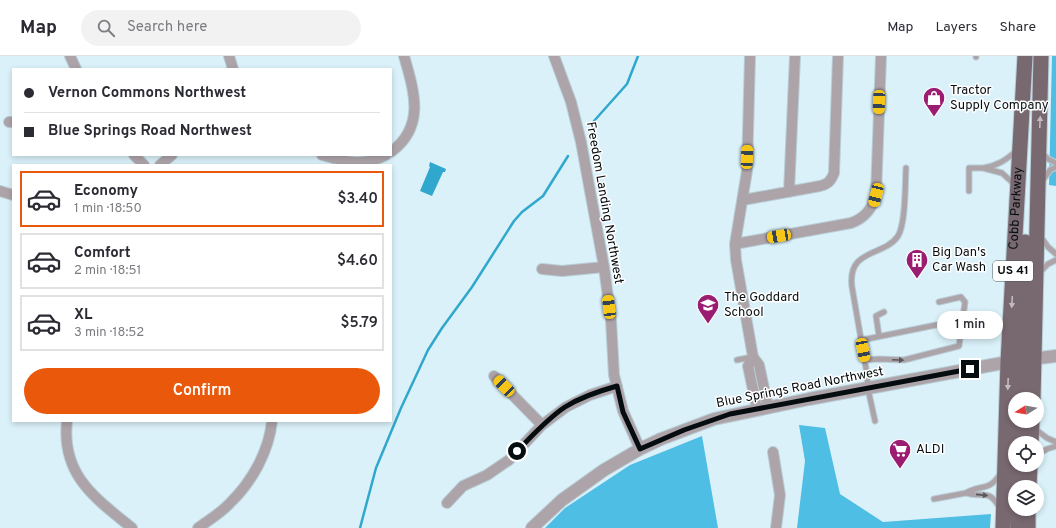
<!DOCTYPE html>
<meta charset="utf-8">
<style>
body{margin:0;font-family:Overpass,sans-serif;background:#f2f2f3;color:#2b2b33;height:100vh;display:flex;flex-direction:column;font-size:15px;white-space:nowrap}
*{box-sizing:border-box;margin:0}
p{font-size:13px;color:#7c7c81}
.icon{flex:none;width:22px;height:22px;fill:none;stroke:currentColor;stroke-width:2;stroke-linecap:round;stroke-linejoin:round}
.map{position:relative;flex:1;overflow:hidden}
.sheet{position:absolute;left:12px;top:108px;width:380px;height:258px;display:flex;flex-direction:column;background:#fff;border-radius:0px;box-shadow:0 2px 6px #0003}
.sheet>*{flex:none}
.guide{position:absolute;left:12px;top:12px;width:380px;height:88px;border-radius:0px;box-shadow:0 2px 6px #0003;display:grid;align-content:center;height:88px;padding:0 12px;background:#fff}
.needle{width:26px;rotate:259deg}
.tools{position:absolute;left:1008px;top:336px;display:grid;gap:8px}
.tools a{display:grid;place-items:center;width:36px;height:36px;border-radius:50%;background:#fff;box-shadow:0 2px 6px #0003;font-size:20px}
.end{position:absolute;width:18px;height:18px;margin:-9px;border:5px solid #060d10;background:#fff;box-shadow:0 0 0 2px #fff}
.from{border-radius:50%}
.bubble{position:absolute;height:28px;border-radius:14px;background:#fff;box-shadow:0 2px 6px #0003;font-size:13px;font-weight:600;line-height:28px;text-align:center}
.car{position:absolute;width:12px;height:24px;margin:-12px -6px;border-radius:5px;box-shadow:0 0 3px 1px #0007;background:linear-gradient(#f5c518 24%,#345 0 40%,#f5c518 0 76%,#345 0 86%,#f5c518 0)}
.guide b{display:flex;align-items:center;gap:14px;height:38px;font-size:15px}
.guide b+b{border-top:1px solid #e1e1e2}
.guide i{width:10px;height:10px;background:#2b2b33}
ul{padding:7px 0 0;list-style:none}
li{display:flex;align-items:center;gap:12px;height:56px;margin:0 8px 6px;padding:0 4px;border:2px solid #e1e1e2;border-radius:0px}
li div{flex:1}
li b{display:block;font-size:15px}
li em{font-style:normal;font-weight:600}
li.on{border-color:#ea580c}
li>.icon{width:36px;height:36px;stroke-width:1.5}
.primary-button{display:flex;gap:8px;margin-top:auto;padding:8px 12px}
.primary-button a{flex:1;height:46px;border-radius:24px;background:#ea580c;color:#fff;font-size:16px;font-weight:600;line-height:46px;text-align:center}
header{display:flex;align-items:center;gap:24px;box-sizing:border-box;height:56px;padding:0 20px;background:#fff;border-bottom:1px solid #e1e1e2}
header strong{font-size:19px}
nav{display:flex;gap:22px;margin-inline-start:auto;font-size:14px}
.search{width:280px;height:36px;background:#f2f2f3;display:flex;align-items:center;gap:10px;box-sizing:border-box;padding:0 14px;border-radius:22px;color:#7c7c81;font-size:15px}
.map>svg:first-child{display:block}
</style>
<header>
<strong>Map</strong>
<div class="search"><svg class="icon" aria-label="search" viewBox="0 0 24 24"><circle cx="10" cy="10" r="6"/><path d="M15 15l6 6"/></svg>Search here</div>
<nav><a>Map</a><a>Layers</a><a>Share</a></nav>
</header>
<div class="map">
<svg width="1056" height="472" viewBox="0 0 1056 472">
<rect width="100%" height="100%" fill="#daf1fa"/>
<path fill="#4ebee5" d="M 1052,0 L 1056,0 L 1056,130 L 1049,129 Z
M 799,369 L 825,372 L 840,438 L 883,466 L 991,458 L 990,472 L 797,472 L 805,405 Z
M 702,380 L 718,472 L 545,472 L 565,452 L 630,409 Z"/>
<path fill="#30a7cc" d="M 430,106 L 446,113 L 445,116 L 443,116 L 432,140 L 420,135 L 430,111 L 429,110 Z"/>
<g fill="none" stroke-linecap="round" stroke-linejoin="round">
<path stroke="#30a7cc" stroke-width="2.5" d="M 591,83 L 594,65 L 627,28 L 638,0
M 360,472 L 376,412 L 401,352 L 428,294 L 442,272 L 472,231 L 514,165 L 522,156 L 543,140 L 568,100"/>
<g stroke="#b8cdd5" stroke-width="7">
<path id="service" d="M 976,1 L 976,0
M 1042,97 L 1048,103 L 1056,107
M 1043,124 L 1050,114 L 1056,111
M 1014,128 L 1002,117 L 983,112 C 997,110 1006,104 1016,95
M 969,135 L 969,112 L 983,112
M 1041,181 L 1048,191 L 1056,198
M 1040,216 L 1048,208 L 1056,204
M 879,280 L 876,260 L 884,256
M 862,284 L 941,268
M 737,304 L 752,301
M 865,304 L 879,303 L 904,304 L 959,290 L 965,246 L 961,241 L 939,246
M 875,365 L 868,333 L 867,318 L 852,231 C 847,192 884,201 898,180 C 906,167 905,128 906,112
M 1035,373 L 1047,382 L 1056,386
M 1037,399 L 1047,393 L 1056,390
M 934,443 L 966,437
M 999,451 C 988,431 981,443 966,437 C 981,428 989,436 1000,418"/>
</g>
<g stroke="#b8cdd5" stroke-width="12">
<path id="minor" d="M 70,0 L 76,13
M 229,0 L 233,13
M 554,0 L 571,46 L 581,86 L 604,211 L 611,264 L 614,319 L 623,355 L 640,393
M 750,0 L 747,115 L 735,188 L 736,204 L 753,301 L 759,309 L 768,351
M 9,66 L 13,66
M 391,96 C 426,70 414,35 404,0
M 134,99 L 144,109
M 322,99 C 346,106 363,111 386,99
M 160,109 L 172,99
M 0,135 L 13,139
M 789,136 L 795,0
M 743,144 L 820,130 C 828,128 831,125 834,117 L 838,0
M 735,188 L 851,167 C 865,162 872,153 876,139 L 881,0
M 542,213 L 562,215 L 604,211
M 753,301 L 748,310 L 757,353
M 494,320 L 542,369
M 67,365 C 61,419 95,442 132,472
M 773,396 L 780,439 L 776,472
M 447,447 L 463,430 L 487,419 L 509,404 L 542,369 L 566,351 L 590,339 L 617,330
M 198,472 C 209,464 221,457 230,447 C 252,426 269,395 272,365"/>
</g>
<g stroke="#b8cdd5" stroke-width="14">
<path id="tertiary" d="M 532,472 L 562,444 L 604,414 L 640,393 L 661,383 L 714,363 L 809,343 L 1008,306 L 1056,300"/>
</g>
<g stroke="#b8cdd5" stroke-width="17">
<g id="primary">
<path d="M 1022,304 L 1025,186"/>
<path d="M 1020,343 L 1021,304"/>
<path d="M 1033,343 L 1041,0"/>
<path d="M 1019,387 L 1019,365"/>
<path d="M 1031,387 L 1032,365"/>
<path d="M 1017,431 L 1018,409"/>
<path d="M 1029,431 L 1030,409"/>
<path d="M 1017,453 L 1018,472"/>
<path id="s1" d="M 1003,472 L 1008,306 L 1025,0"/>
<path d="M 1028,472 L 1028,453"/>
</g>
</g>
<use href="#service" stroke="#ada4a9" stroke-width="5"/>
<use href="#minor" stroke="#ada4a9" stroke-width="10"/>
<use href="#tertiary" stroke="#ada4a9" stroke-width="12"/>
<use href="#primary" stroke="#786870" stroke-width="15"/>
</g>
<defs><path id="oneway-solid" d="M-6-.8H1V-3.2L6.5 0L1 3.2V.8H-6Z"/></defs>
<g fill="#c2bbbf">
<use href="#oneway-solid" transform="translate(1040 66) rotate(-88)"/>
<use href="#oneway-solid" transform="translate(1012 246) rotate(93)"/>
<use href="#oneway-solid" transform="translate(1008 328) rotate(92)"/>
</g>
<g fill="#5a585c">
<use href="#oneway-solid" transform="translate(898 304) rotate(2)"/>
<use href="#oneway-solid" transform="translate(982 439) rotate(6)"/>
</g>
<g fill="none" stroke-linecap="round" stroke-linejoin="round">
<path stroke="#060d10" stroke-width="5" d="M 517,395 C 532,380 547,363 565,351 C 581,341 599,335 617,330 L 623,356 L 640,393 L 684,374 L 730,358 L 970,313"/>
</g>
<defs>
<g id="shop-pin" transform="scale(1.15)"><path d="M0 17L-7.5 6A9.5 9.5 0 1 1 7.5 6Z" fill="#9b1d72" stroke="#fff"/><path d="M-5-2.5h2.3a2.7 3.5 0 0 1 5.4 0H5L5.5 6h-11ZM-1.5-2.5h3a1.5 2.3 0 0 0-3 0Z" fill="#fff"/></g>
<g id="building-pin" transform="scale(1.15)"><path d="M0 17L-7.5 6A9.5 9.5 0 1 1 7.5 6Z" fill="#9b1d72" stroke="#fff"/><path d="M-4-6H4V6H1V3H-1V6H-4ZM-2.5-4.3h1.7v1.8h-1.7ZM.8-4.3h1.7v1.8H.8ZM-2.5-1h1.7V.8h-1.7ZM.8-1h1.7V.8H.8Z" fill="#fff"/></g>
<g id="school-pin" transform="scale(1.15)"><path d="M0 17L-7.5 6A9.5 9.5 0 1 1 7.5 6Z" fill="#9b1d72" stroke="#fff"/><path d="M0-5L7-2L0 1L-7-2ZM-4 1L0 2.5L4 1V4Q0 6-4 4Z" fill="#fff"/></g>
<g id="supermarket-pin" transform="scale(1.15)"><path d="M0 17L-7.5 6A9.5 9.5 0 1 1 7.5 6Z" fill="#9b1d72" stroke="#fff"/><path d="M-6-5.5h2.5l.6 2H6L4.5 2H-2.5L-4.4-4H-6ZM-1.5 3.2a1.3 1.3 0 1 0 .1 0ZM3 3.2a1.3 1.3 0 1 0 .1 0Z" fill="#fff"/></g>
</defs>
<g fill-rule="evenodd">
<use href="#shop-pin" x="934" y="42"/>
<use href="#building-pin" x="917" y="204"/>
<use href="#school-pin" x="708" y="249"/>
<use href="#supermarket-pin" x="900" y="394"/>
</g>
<g text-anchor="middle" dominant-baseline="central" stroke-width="3" stroke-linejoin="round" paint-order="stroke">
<rect fill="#fff" stroke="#515658" stroke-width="1" x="993" y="205" width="40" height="20" rx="3"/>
<g font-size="12" font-weight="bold" fill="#060d10">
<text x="1013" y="215">US 41</text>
</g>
<g font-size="13" fill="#060d10" stroke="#fff" text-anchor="start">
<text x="950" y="35">Tractor<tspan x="950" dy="15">Supply Company</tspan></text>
<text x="932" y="197">Big Dan's<tspan x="932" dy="15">Car Wash</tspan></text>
<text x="724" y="242">The Goddard<tspan x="724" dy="15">School</tspan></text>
<text x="916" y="394">ALDI</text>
</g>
<g font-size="13" fill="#060d10" stroke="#fff">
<text transform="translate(604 147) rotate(80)">Freedom Landing Northwest</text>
<text stroke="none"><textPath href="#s1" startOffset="320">Cobb Parkway</textPath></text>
<text transform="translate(800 332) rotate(-11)">Blue Springs Road Northwest</text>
</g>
</g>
</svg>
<div class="tools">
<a><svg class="needle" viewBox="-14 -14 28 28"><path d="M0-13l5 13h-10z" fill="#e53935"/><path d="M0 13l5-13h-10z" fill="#7c7c81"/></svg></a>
<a><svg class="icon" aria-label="locate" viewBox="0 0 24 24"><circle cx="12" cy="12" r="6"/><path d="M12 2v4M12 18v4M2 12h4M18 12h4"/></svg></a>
<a><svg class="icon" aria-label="layers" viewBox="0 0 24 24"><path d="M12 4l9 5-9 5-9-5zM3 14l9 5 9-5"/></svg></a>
</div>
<i class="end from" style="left:517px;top:395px"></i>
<i class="end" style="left:970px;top:313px"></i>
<div class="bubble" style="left:937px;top:255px;width:66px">1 min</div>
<i class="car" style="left:879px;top:46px;rotate:182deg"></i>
<i class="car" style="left:747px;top:101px;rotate:2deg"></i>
<i class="car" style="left:876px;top:139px;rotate:194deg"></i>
<i class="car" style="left:779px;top:180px;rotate:260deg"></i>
<i class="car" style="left:609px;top:251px;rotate:353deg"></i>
<i class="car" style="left:863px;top:294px;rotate:169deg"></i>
<i class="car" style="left:504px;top:330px;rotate:316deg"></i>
<div class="guide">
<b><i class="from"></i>Vernon Commons Northwest</b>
<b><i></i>Blue Springs Road Northwest</b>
</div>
<section class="sheet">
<ul>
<li class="on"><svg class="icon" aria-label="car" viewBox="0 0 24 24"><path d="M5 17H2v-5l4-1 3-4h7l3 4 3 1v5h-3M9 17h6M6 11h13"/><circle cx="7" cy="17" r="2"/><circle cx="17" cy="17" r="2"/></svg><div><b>Economy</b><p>1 min · 18:50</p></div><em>$3.40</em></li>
<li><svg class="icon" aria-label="car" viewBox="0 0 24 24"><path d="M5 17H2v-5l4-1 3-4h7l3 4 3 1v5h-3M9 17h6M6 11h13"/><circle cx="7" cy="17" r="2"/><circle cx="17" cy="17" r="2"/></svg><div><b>Comfort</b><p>2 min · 18:51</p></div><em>$4.60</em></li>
<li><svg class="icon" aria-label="car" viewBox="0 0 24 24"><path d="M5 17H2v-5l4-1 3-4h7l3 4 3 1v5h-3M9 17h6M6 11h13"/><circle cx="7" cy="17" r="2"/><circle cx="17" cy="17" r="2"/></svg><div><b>XL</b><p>3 min · 18:52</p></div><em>$5.79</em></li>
</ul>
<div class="primary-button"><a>Confirm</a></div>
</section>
</div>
